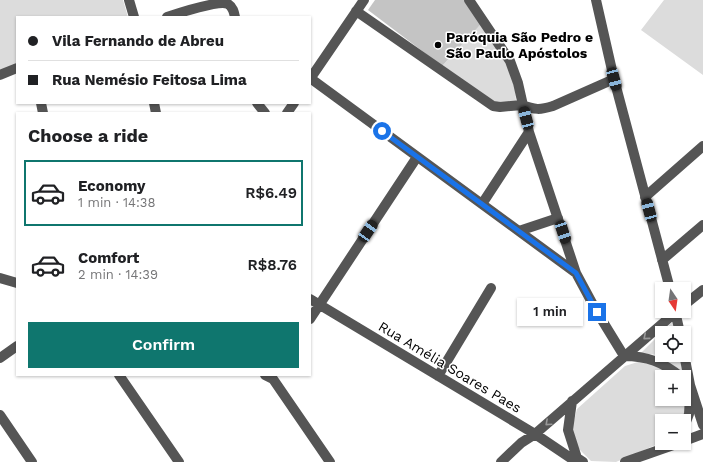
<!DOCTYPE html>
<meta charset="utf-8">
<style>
body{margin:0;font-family:"Work Sans",sans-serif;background:#f6f6f6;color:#202124;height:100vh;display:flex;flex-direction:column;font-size:15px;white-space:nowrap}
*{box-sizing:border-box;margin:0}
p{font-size:13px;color:#757577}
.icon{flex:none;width:22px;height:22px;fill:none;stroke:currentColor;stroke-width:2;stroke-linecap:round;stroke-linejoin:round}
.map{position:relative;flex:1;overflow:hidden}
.sheet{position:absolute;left:16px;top:112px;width:295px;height:264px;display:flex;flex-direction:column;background:#fff;border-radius:0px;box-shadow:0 1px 3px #0004}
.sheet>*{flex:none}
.guide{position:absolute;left:16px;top:16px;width:295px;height:88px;border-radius:0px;box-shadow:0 1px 3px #0004;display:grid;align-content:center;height:88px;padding:0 12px;background:#fff}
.needle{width:26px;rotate:167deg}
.buttons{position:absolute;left:655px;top:282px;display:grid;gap:8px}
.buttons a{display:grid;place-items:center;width:36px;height:36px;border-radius:0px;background:#fff;box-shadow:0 1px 3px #0004;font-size:20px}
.end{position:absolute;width:18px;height:18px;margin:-9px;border:5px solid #1a73e8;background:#fff;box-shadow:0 0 0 2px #fff}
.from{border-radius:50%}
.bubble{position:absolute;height:28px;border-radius:0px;background:#fff;box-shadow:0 1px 3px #0004;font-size:13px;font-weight:600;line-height:28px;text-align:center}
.car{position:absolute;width:12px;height:24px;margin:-12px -6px;border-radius:5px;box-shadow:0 0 3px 1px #0007;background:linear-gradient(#222 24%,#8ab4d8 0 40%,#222 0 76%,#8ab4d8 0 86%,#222 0)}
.guide b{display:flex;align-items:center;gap:14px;height:38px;font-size:15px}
.guide b+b{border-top:1px solid #e0e0e0}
.guide i{width:10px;height:10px;background:#202124}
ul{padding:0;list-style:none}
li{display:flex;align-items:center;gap:12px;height:66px;margin:0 8px 6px;padding:0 4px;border:2px solid transparent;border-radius:0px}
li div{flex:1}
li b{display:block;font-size:15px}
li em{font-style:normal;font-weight:600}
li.on{border-color:#0f766e}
li>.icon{width:36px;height:36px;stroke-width:1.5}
h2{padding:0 12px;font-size:18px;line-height:48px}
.cta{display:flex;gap:8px;margin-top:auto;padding:8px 12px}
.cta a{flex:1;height:46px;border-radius:0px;background:#0f766e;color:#fff;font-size:16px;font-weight:600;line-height:46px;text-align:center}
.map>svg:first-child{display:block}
</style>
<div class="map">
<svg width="703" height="462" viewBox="0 0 703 462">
<rect width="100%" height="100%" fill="#fff"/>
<path fill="#dcdcdc" d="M 0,0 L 123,0 L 128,17 L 17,17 L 17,66 L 0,72 Z
M 664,0 L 703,0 L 703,75 L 641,30 Z
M 482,23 L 508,64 L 515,85 L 516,102 L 497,105 L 442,66 Z
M 673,321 L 676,333 L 662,333 L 662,355 L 681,355 L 685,374 L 657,355 L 641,353 Z
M 641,361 L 665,369 L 673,377 L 662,377 L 662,399 L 684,399 L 684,396 L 685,399 L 684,420 L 682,421 L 662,421 L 662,440 L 658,444 L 616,462 L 591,461 L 575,445 L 572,428 L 577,409 L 625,366 Z"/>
<path fill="#c4c4c4" d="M 375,0 L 464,0 L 482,23 L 442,66 L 368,10 Z"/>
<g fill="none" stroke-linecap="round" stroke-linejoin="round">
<path stroke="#555" stroke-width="10" d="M 129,0 L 134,17
M 469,0 L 510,61 L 518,83 L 529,132 L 576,273 L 597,312 L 624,356 C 647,356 663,362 681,377
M 596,0 L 614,79 L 670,289
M 356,11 L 493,106 L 500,107 L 522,105
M 167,17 C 179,13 219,0 228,4 C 233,7 234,12 235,17
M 0,75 L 17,68
M 310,78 L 576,273
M 310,79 L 364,0
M 41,103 L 43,113
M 154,103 L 156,113
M 257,103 L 265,113
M 522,105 C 535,110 540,110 553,106 L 614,79
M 287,113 L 294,103
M 645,197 L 703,146
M 482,204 L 529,132
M 519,231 L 558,218
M 662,260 L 703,225
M 0,278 L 17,283
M 310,299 L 535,434 L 575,461
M 684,305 L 703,290
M 675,311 L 680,333
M 310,319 L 417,157
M 684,354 L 690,385 L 703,425
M 0,358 L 17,346
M 119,375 L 179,462
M 265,375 L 273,379 L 330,462
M 438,376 L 491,288
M 572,401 L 568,430 L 577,458 L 583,462
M 0,415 L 32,462
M 684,427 L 689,414 L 690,395
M 684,441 L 703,434
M 501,462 L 521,443 L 535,434 L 677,311
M 625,462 L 679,443"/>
</g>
<defs><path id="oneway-chevron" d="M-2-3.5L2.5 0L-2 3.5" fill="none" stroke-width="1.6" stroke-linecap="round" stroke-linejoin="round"/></defs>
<g stroke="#999">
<use href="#oneway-chevron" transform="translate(646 337) rotate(140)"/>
<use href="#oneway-chevron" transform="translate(548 423) rotate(138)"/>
</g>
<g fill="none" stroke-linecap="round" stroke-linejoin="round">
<path stroke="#1a73e8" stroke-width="5" d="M 382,131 L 576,273 L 597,312"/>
</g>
<circle fill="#000" stroke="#fff" stroke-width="1.5" cx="438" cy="45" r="4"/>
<g text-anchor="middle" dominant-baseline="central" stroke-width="3" stroke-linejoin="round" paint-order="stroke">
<g font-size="14" font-weight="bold" fill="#000" stroke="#fff" text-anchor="start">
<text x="446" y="37">Paróquia São Pedro e<tspan x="446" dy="16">São Paulo Apóstolos</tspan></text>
</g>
<g font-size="14" fill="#000" stroke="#fff">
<text transform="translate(450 367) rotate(31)">Rua Amélia Soares Paes</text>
</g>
</g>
</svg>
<div class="buttons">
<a><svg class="needle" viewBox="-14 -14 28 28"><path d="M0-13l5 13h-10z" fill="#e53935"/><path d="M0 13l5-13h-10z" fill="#757577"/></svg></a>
<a><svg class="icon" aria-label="locate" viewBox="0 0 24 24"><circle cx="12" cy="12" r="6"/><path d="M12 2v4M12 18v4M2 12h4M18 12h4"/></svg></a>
<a>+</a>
<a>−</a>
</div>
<i class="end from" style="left:382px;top:131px"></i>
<i class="end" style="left:597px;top:312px"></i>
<div class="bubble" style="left:517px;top:298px;width:66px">1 min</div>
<i class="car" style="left:614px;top:79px;rotate:165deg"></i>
<i class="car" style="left:526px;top:118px;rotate:345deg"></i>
<i class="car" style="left:649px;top:210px;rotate:345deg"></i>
<i class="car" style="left:368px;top:231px;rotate:34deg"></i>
<i class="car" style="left:563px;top:232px;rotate:162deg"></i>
<div class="guide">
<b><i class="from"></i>Vila Fernando de Abreu</b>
<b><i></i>Rua Nemésio Feitosa Lima</b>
</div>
<section class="sheet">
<h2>Choose a ride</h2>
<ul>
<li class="on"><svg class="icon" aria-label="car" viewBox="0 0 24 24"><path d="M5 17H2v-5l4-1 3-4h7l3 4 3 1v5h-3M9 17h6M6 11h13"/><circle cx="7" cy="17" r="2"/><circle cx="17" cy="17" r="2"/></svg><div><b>Economy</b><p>1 min · 14:38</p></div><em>R$6.49</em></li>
<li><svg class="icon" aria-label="car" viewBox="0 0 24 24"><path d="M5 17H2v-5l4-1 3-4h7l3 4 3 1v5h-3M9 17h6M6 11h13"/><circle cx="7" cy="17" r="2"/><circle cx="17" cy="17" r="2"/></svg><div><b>Comfort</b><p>2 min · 14:39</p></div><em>R$8.76</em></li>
</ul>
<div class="cta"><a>Confirm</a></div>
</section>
</div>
